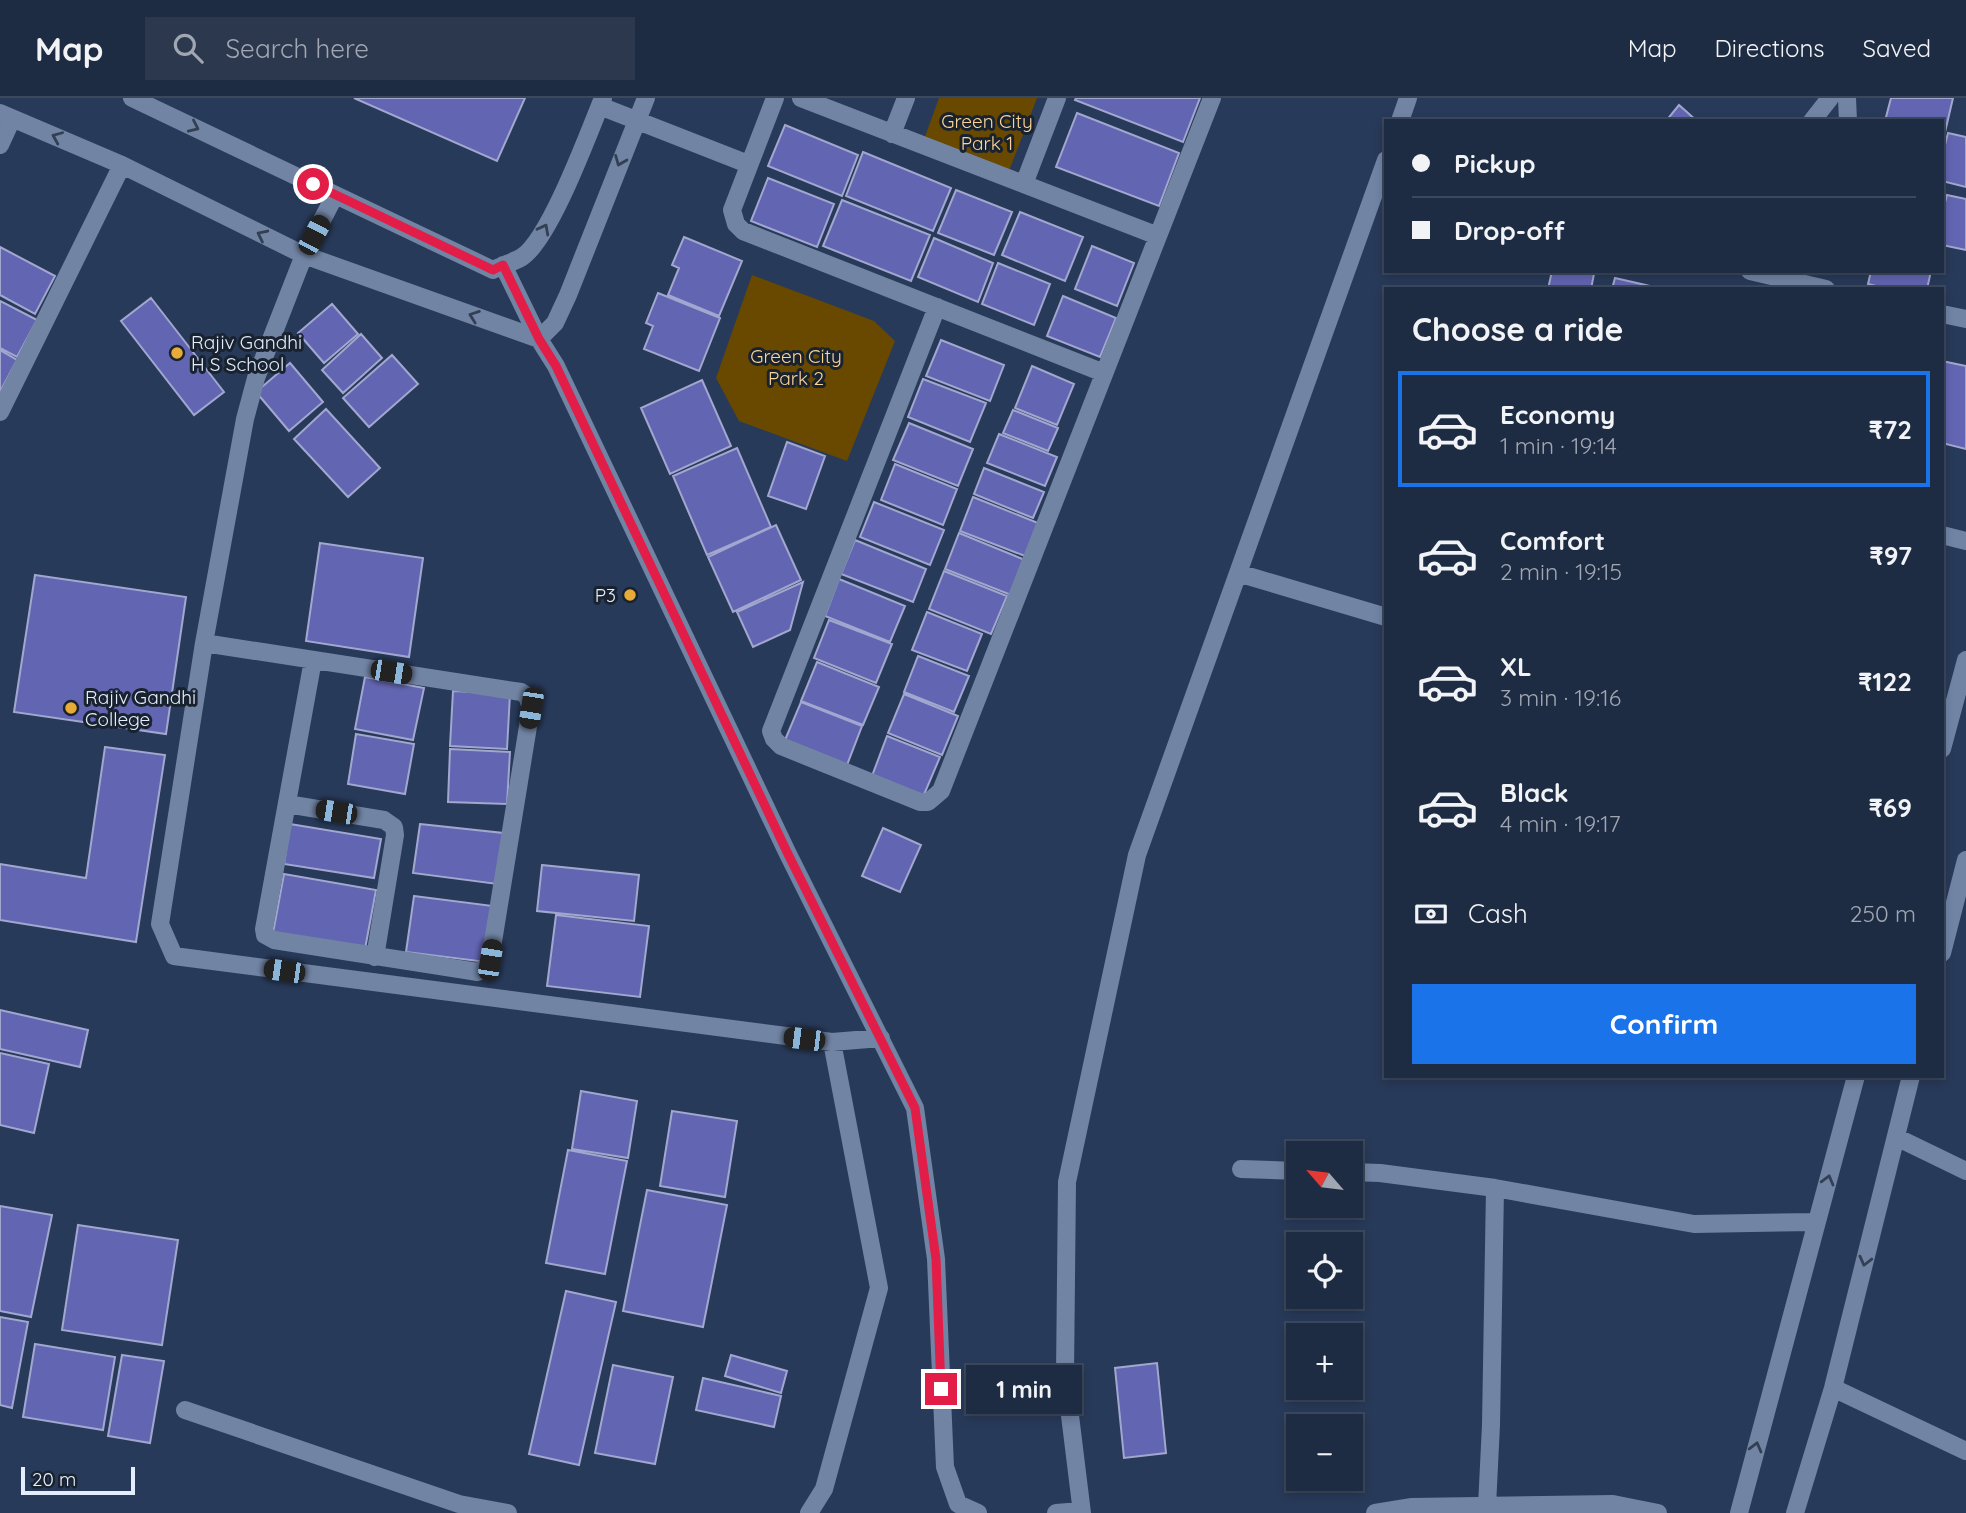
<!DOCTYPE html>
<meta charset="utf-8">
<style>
body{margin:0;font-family:Quicksand,sans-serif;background:#2b384e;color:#f1f3f6;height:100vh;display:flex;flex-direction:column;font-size:26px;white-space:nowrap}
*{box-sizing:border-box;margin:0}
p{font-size:23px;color:#a1a7b2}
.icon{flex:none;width:38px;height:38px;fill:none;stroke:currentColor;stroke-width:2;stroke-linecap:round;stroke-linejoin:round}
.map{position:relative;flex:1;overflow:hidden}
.side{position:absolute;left:1384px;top:189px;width:560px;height:791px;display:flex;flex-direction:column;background:#1e2c43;border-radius:0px;box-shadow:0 4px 10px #0003,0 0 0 2px #3c485c}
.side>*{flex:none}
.top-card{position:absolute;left:1384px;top:21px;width:560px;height:154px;border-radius:0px;box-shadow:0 4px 10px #0003,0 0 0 2px #3c485c;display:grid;align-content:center;height:154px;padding:0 28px;background:#1e2c43}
.needle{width:46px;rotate:298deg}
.tools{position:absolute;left:1286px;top:1043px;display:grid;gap:14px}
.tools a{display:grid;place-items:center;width:77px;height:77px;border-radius:0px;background:#1e2c43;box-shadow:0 4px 10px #0003,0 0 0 2px #3c485c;font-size:35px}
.scale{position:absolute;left:21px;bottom:18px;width:114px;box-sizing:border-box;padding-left:7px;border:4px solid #e3edfd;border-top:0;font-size:19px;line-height:24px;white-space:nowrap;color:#e3edfd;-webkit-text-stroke:5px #19222f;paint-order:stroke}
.end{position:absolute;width:32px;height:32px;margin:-16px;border:9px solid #e11d48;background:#fff;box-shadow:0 0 0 4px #fff}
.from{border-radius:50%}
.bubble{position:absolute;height:49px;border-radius:0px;background:#1e2c43;box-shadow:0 4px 10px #0003,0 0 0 2px #3c485c;font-size:23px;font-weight:700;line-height:49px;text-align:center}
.car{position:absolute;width:21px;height:42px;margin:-21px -10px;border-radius:9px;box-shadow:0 0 5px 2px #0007;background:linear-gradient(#222 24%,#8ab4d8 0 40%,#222 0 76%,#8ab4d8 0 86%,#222 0)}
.top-card b{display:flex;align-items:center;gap:24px;height:66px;font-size:26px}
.top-card b+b{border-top:2px solid #3c485c}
.top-card i{width:18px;height:18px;background:#f1f3f6}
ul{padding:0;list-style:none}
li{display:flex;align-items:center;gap:21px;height:116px;margin:0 14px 10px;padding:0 14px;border:4px solid transparent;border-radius:0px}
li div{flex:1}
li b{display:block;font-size:26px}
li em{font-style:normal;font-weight:700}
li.on{border-color:#1a73e8}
li>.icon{width:63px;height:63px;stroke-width:1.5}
h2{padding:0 28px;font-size:32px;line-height:84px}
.pay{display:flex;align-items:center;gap:18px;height:77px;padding:0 28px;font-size:26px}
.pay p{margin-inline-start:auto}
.primary-button{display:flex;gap:14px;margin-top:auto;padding:14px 28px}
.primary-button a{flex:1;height:80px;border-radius:0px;background:#1a73e8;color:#fff;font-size:28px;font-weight:700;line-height:80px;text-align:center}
header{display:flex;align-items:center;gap:42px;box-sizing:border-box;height:98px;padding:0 35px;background:#1e2c43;border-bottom:2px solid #3c485c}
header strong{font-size:33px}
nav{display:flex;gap:38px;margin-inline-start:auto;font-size:24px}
.search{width:490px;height:63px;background:#2b384e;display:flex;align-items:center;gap:18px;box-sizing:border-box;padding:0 24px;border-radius:0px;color:#a1a7b2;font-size:26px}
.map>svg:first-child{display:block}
</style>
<header>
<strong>Map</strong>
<div class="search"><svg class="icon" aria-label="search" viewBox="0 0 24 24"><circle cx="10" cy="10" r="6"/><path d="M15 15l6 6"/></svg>Search here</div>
<nav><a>Map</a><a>Directions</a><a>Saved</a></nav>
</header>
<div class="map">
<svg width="1966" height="1415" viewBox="0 0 1966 1415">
<rect width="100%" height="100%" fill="#283a59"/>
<path fill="#694800" d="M 939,0 L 1037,0 L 1007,78 L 922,47 Z
M 752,177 L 874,223 L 895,243 L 847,363 L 739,323 L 716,280 Z"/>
<path fill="#6265b1" stroke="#a2a7cf" stroke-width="2" d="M 354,0 L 525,0 L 497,63 Z
M 1076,0 L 1200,0 L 1183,44 L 1075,2 Z
M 1891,0 L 1953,0 L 1942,47 L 1942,23 L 1885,23 Z
M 1679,7 L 1697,23 L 1666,23 Z
M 1077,15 L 1179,55 L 1159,108 L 1056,69 Z
M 785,27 L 858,57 L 842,98 L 768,68 Z
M 1948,35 L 1966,39 L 1966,89 L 1942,83 L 1942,59 Z
M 863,54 L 951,90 L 933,133 L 846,98 Z
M 768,80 L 834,106 L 817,149 L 751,123 Z
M 956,92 L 1012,114 L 994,157 L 938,135 Z
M 1947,97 L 1966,101 L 1966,152 L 1942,147 L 1942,116 Z
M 842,102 L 930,137 L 911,183 L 823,148 Z
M 1020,114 L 1083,139 L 1065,183 L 1002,157 Z
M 684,139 L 742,163 L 719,218 L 668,197 L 679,170 L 672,167 Z
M 934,140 L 993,165 L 978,204 L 918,179 Z
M 1092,148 L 1134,165 L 1117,208 L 1075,191 Z
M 0,149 L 55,178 L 35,216 L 0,197 Z
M 998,165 L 1050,186 L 1034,227 L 982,206 Z
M 1552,173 L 1583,173 L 1594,176 L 1591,191 L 1548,191 Z
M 1871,173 L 1931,173 L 1927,191 L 1888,191 L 1868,186 Z
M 1615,180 L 1650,188 L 1649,191 L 1612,191 Z
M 658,195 L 720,220 L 699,273 L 644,251 L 653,228 L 646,225 Z
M 1063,198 L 1116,220 L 1100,259 L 1047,238 Z
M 151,200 L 224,294 L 194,317 L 121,223 Z
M 0,203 L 37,222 L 17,259 L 0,250 Z
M 332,206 L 358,236 L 324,265 L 298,235 Z
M 361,236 L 382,260 L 343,295 L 322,272 Z
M 941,242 L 1004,267 L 990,303 L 926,278 Z
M 0,252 L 17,262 L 0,294 Z
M 392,257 L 418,286 L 369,329 L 343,300 Z
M 1942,263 L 1966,268 L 1966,351 L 1942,345 Z
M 290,265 L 323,304 L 289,333 L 256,294 Z
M 1032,268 L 1074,286 L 1057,327 L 1015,310 Z
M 923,281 L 986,305 L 970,344 L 908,319 Z
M 702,282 L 731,348 L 670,376 L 641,310 Z
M 326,311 L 380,370 L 348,399 L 294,341 Z
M 1013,312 L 1058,330 L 1048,353 L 1003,335 Z
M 909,325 L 973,351 L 958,388 L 893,362 Z
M 999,336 L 1057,359 L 1045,388 L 987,365 Z
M 787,344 L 825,358 L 806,411 L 768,398 Z
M 737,350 L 771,429 L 707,457 L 673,378 Z
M 895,366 L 957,391 L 943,427 L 881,402 Z
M 984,370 L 1044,394 L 1033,420 L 974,396 Z
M 973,399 L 1038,425 L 1025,458 L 960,433 Z
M 874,404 L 944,432 L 930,467 L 860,439 Z
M 776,427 L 801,482 L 733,514 L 708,459 Z
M 959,435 L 1025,462 L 1011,497 L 945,471 Z
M 855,442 L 926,471 L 913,504 L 841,476 Z
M 320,445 L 423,460 L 409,559 L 306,543 Z
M 944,473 L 1007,498 L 991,536 L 929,511 Z
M 35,477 L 186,499 L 166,636 L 14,614 Z
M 839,481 L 905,508 L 890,544 L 825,518 Z
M 803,484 L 790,532 L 753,549 L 737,514 Z
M 927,514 L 982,536 L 967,573 L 912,552 Z
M 829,522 L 892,546 L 876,585 L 814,560 Z
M 918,558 L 969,578 L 954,614 L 904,594 Z
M 817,564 L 879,589 L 863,627 L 801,603 Z
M 365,579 L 424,590 L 413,642 L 355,631 Z
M 453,593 L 510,596 L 507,651 L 450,648 Z
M 904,596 L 958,618 L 942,657 L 888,635 Z
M 801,604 L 862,628 L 847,667 L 785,642 Z
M 356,636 L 414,646 L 405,696 L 348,686 Z
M 887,638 L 940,659 L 923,699 L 872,678 Z
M 105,649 L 165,657 L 136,844 L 0,822 L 0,766 L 86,780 Z
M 450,651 L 510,654 L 507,706 L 448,704 Z
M 290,726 L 381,741 L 374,780 L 284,766 Z
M 420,726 L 503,735 L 497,786 L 413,775 Z
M 883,730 L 921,747 L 900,794 L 862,778 Z
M 542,767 L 639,777 L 634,823 L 537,813 Z
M 284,776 L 376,792 L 365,851 L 273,835 Z
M 414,798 L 493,808 L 486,864 L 406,854 Z
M 556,817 L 649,828 L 640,899 L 547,888 Z
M 0,912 L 88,932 L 80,969 L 0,951 Z
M 0,955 L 49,966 L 34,1035 L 0,1027 Z
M 581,993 L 637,1003 L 628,1060 L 572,1051 Z
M 672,1013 L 737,1023 L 725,1099 L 660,1088 Z
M 568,1052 L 627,1063 L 605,1176 L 546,1165 Z
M 647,1092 L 727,1107 L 703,1229 L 623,1213 Z
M 0,1108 L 52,1117 L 31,1219 L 0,1213 Z
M 78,1127 L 178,1142 L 162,1247 L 62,1232 Z
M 566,1193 L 616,1204 L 579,1367 L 529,1356 Z
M 0,1219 L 28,1224 L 12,1310 L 0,1307 Z
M 35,1246 L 115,1259 L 103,1332 L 23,1319 Z
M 122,1257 L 164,1263 L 150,1345 L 108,1338 Z
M 731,1257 L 787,1273 L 781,1295 L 725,1278 Z
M 1157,1265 L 1166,1355 L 1124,1360 L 1115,1270 Z
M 613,1267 L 673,1279 L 655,1366 L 595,1355 Z
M 703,1280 L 781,1298 L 774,1329 L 696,1312 Z"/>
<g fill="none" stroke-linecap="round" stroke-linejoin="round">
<path stroke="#7184a4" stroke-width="18" d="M 132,0 L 493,172 C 502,167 514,164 522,159 C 550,141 589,34 603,0
M 775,0 L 732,112 L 736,126 L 743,133 L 1104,275
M 801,0 L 1158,138
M 1847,0 L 1848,23
M 600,8 L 748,66
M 0,15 L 122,67 L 304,157 L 539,241
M 1400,23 L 1408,0
M 1812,23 L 1830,0
M 892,36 L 906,0
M 0,47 L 12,21
M 1024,86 L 1057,0
M 335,97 L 304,157 L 256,280 L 245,321 L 204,545 L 160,826 L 174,858 L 832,944 L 881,940
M 503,167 L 539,241 L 556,268 L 787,754 L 915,1010 L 936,1161 L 945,1369 L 958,1406 L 978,1415
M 1750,173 L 1826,191
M 937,209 L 771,633 L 774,641 L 781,648 L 920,704 L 928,704 L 941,693 L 1212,0
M 1942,216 L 1966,221
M 539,241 L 555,225 L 568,197 L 646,0
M 0,314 L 122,67
M 1942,437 L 1966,443
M 1238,475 L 1386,519
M 204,545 L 521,594 L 527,598 L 531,610 L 490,862 L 487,869 L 478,874 L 274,842 L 265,837 L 264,831 L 313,562
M 1942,651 L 1966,562
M 287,706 L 384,722 L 394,729 L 395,737 L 375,859
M 1942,855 L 1966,762
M 1896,1039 L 1966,1073
M 1241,1071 L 1298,1073
M 1351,1074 L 1380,1075 L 1495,1090 L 1694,1126 L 1816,1124
M 1833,1290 L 1966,1353
M 185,1312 L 459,1406 L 508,1415
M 1487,1408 L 1491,1327 L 1495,1090
M 809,1415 L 824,1391 L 879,1190 L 832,944
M 1056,1415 L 1081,1413
M 1082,1415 L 1065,1277 L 1067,1084 L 1137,757 L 1386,62
M 1375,1415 L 1412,1409 L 1613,1406 L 1658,1415
M 1739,1415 L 1856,978
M 1795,1415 L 1833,1290 L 1911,978"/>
</g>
<defs><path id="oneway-chevron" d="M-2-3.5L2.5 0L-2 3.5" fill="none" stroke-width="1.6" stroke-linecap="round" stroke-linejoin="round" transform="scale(1.75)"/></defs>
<g stroke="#333f52">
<use href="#oneway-chevron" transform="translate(194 29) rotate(25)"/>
<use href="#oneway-chevron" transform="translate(57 39) rotate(-157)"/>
<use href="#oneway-chevron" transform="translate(620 63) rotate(112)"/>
<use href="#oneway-chevron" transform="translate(544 131) rotate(-62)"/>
<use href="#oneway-chevron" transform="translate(262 137) rotate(-154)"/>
<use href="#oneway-chevron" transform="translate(474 218) rotate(-160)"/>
<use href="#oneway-chevron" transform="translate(1828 1082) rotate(-75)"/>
<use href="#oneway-chevron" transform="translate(1865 1163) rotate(104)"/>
<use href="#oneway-chevron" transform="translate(1756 1349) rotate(-75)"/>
</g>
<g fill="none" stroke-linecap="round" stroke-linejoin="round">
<path stroke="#e11d48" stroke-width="9" d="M 313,86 L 493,172 L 503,167 L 539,241 L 556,268 L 787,754 L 915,1010 L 936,1161 L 941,1291"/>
</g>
<g fill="#e8ab37" stroke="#19222f" stroke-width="2.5">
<circle cx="177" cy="255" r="7"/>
<circle cx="630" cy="497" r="7"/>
<circle cx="71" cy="610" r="7"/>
</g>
<g text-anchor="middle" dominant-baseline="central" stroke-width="6" stroke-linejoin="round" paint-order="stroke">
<g font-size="19" fill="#fbd598" stroke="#19222f">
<text x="987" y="23">Green City<tspan x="987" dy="22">Park 1</tspan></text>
<text x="796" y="258">Green City<tspan x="796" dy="22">Park 2</tspan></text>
</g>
<g font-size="19" fill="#e3edfd" stroke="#19222f" text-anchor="start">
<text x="191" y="244">Rajiv Gandhi<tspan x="191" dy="22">H S School</tspan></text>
<text x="616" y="497" text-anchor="end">P3</text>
<text x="85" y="599">Rajiv Gandhi<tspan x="85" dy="22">College</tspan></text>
</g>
</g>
</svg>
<div class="tools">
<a><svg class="needle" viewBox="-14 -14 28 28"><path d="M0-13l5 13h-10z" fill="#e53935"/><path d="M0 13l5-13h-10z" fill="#a1a7b2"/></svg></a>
<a><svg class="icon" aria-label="locate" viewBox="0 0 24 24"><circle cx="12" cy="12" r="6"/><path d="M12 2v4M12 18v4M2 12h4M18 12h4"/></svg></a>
<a>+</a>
<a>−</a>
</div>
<div class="scale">20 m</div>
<i class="end from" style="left:313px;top:86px"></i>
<i class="end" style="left:941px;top:1291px"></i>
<div class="bubble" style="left:966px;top:1267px;width:116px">1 min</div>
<i class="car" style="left:314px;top:137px;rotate:28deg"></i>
<i class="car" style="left:391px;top:574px;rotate:99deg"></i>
<i class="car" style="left:531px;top:610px;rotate:189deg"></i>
<i class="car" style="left:336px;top:714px;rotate:279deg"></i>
<i class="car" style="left:490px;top:862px;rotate:9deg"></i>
<i class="car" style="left:284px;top:873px;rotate:278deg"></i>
<i class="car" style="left:804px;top:941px;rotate:277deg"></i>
<div class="top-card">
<b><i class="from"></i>Pickup</b>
<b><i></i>Drop-off</b>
</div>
<section class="side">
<h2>Choose a ride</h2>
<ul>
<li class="on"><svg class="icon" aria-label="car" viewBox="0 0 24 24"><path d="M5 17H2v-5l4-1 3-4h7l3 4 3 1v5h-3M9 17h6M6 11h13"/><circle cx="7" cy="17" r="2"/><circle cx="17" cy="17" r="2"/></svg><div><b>Economy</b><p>1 min · 19:14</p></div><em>₹72</em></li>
<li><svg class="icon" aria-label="car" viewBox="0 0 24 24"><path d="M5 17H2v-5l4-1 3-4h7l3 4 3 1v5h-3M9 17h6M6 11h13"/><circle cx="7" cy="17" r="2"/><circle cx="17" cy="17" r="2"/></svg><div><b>Comfort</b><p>2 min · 19:15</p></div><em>₹97</em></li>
<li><svg class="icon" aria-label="car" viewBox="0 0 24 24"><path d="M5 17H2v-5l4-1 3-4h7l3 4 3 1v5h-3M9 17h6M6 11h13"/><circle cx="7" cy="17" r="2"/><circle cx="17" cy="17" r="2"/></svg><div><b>XL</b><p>3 min · 19:16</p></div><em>₹122</em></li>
<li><svg class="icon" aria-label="car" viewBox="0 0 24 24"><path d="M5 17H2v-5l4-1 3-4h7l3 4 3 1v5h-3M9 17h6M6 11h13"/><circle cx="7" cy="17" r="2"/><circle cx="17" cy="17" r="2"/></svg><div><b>Black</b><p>4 min · 19:17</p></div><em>₹69</em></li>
</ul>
<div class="pay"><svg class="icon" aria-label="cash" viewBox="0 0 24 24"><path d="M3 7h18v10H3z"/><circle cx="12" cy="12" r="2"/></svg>Cash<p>250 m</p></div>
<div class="primary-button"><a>Confirm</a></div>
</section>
</div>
